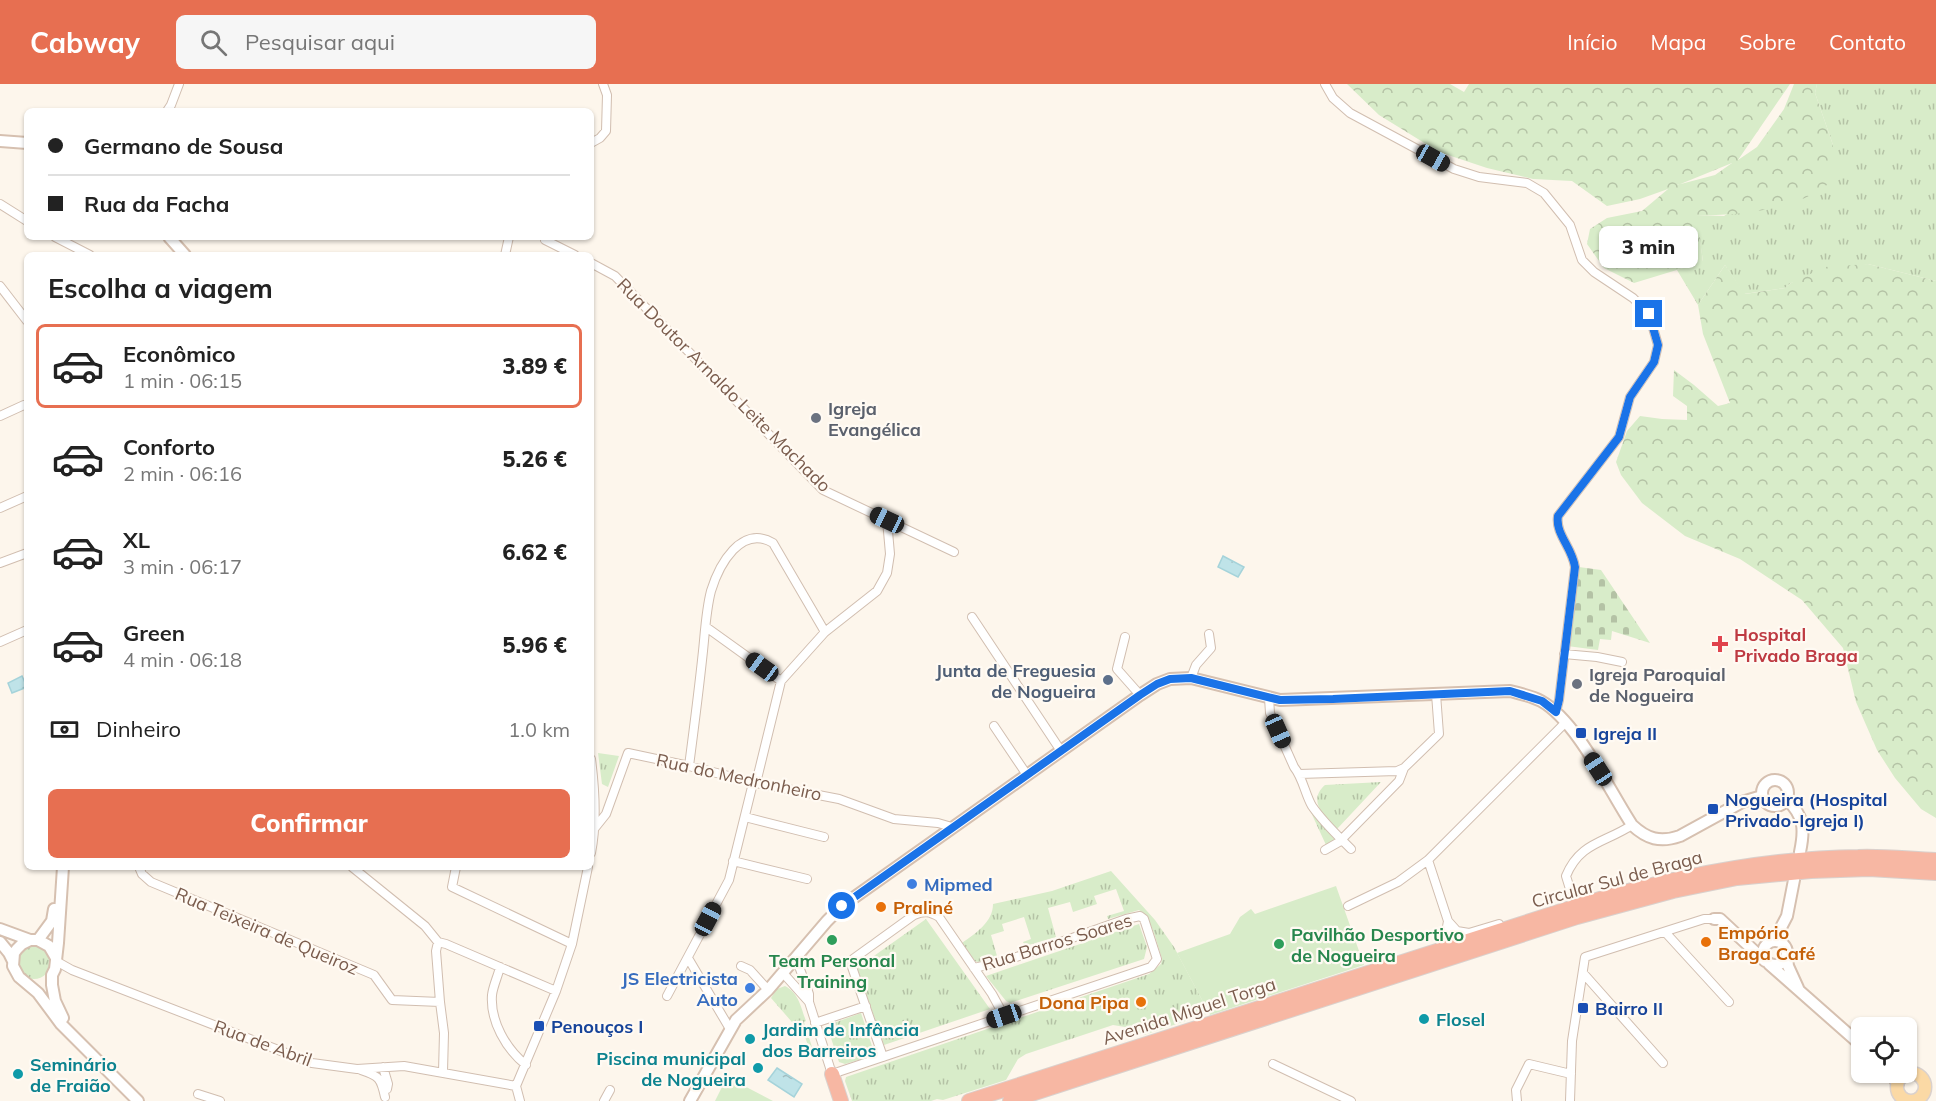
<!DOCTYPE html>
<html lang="pt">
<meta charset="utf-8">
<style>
body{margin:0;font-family:Mulish,sans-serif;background:#f6f6f6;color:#222;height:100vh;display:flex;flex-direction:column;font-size:22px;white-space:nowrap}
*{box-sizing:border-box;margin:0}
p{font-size:20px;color:#767676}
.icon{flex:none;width:33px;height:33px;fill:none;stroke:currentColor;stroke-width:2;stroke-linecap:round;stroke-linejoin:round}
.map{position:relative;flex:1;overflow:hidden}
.sheet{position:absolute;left:24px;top:168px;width:570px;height:618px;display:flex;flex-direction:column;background:#fff;border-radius:9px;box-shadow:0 2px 4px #0004}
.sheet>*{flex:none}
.guide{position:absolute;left:24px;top:24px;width:570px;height:132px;border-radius:9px;box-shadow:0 2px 4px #0004;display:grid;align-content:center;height:132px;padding:0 24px;background:#fff}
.buttons{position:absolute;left:1851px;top:933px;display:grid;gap:12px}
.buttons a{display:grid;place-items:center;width:66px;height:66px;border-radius:9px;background:#fff;box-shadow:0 2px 4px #0004;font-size:30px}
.end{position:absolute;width:27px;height:27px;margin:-14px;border:8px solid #1a73e8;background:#fff;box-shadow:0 0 0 3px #fff}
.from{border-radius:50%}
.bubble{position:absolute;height:42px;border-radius:9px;background:#fff;box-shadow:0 2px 4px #0004;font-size:20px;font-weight:800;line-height:42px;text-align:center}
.car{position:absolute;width:18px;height:36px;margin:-18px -9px;border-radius:8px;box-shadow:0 0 4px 2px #0007;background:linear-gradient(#222 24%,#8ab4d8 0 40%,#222 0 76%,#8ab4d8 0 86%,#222 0)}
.guide b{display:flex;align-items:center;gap:21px;height:57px;font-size:22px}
.guide b+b{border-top:2px solid #e0e0e0}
.guide i{width:15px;height:15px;background:#222}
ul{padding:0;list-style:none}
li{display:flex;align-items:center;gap:18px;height:84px;margin:0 12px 9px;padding:0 12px;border:3px solid transparent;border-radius:9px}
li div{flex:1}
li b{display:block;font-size:22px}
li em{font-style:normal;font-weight:800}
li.active{border-color:#e76f51}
li>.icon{width:54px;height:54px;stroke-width:1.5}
h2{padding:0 24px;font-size:27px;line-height:72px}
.pay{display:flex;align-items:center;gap:15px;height:66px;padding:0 24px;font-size:22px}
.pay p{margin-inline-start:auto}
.action{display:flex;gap:12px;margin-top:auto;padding:12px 24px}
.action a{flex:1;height:69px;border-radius:9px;background:#e76f51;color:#fff;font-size:24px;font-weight:800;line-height:69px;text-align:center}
header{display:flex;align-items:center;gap:36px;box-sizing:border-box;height:84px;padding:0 30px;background:#e76f51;color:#fff}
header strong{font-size:28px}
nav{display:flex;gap:33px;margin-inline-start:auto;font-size:21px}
.search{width:420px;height:54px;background:#f6f6f6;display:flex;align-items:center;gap:15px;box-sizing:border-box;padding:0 21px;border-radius:9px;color:#767676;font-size:22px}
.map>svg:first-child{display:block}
</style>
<header>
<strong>Cabway</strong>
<div class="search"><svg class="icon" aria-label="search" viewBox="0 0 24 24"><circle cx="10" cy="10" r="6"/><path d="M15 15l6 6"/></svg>Pesquisar aqui</div>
<nav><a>Início</a><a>Mapa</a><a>Sobre</a><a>Contato</a></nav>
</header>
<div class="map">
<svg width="1936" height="1017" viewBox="0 0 1936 1017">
<defs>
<pattern id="grass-tufts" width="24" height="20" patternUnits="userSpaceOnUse" patternTransform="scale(1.5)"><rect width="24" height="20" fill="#d8ecc9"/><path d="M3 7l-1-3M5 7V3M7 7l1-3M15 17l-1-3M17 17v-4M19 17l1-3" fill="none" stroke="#b4c2a5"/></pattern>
<pattern id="forest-crowns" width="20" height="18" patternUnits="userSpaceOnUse" patternTransform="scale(1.5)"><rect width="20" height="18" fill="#d8ecc9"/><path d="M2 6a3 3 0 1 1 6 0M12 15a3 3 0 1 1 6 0" fill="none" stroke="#b4c2a5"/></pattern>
<pattern id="cemetery-stones" width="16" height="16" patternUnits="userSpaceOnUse" patternTransform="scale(1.5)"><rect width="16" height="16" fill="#d8ecc9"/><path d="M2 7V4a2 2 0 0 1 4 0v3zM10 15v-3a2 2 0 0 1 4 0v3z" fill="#b4c2a5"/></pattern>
<pattern id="water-ripples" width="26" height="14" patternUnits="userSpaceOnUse" patternTransform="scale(1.5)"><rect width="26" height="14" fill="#bfe3e8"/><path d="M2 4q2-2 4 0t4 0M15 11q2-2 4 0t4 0" fill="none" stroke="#a0bbbe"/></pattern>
</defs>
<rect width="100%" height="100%" fill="#fdf6ec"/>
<path fill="url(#grass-tufts)" d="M 1817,0 L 1936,0 L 1936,197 L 1868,180 L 1791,199 L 1785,204 L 1744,210 L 1725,181 L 1698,221 L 1677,186 L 1703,177 L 1696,131 L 1724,132 L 1833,61 L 1815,9 Z
M 598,669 L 619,672 L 608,703 L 602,700 Z
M 1381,698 L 1337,745 C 1324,732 1307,717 1325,701 Z
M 1309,724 L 1336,754 L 1335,757 L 1326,761 Z
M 1111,787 L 1155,836 L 1174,863 L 1209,929 L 1144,951 L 1125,943 L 1113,941 L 1026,970 L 1018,975 L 1006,996 L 943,1016 L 937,1015 L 931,1017 L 852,1017 L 845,997 L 846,993 L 1149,890 L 1161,880 L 1162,874 C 1156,858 1153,836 1139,826 L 1108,835 L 1107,832 L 1124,827 L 1116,805 L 1094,812 L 1097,820 L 1073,828 L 1070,818 L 1048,824 L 1056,853 L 1025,862 L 1023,858 L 1031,855 L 1024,833 L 1002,840 L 1004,847 L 991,851 L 997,872 L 978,878 L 975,877 L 962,859 C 976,849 993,838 993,820 L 1052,807 Z
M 926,835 L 990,925 L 884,961 L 857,884 Z
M 1139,840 L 1147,863 L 1144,875 L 1010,919 L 1006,917 L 986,892 Z
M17 878a17 17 0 1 1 34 0a17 17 0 1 1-34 0Z
M 785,902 C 799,909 801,924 806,937 L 804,938 L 812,963 L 809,964 L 805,953 L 771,914 L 777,905 Z
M 861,929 L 875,971 L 845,980 L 839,978 L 828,945 L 831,940 Z"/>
<path fill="url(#forest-crowns)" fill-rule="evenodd" d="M 1347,0 L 1450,0 L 1464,8 L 1469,0 L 1790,0 L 1738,76 L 1757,63 L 1784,25 L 1794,0 L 1817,0 L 1815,9 L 1833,61 L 1830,99 C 1822,104 1813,110 1805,114 C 1771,128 1732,132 1697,131 L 1703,178 L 1634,199 L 1604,184 L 1587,160 L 1590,145 L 1607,134 L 1642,127 L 1668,105 L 1640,115 L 1607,122 L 1572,97 L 1533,95 L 1487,84 L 1439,68 L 1379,31 ZM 1732,79 L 1715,91 L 1677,101 L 1678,101 Z
M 1868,180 L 1936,197 L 1936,734 L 1921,725 L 1895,694 L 1877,666 L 1856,618 L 1843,564 L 1802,516 L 1740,475 L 1685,452 L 1642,419 L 1621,391 L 1616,378 L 1627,347 L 1640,332 L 1662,335 L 1687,336 L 1687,322 L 1673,312 L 1674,286 L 1694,301 L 1718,322 L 1730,319 L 1703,250 L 1698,221 L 1725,181 L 1745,210 L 1785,204 L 1791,199 L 1825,183 Z"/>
<path fill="url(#cemetery-stones)" d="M 1579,483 L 1601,486 L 1650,559 L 1612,547 L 1611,556 L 1600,555 L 1598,566 L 1567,562 Z"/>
<path fill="#d8ecc9" d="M 1336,802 L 1364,881 L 1210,931 L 1177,869 L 1230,850 L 1240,833 L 1251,825 L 1255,830 Z
M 727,993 L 773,1017 L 715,1017 Z"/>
<path fill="url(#water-ripples)" stroke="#a5d3da" stroke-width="1.5" d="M 1223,472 L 1244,483 L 1238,493 L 1218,483 Z
M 22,592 L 27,603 L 12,609 L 8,599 Z
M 777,984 L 802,1000 L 794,1013 L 768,996 Z"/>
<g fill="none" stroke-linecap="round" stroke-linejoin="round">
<g stroke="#d1beb0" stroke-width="10">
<path id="street" d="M 1325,0 L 1333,14 L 1350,29 L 1454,85 L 1479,93 L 1527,99 L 1544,109 L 1570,141 L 1582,176 L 1594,188 L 1633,214 L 1649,230 L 1658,261 L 1654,278 L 1630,313 L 1619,353 L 1558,432 C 1555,450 1572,463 1575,483 L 1559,616 L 1556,628
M 167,27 L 171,21 L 179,0
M 591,59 L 600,54 L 606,47 L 607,11 L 603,0
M 0,120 L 27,137
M 55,153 L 90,171
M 545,156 L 575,171
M 505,171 L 509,153
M 591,179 L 615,192 L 823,406 L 954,468
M 0,202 L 27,237
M 0,332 L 24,321
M 0,424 L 27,412
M 0,479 L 27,469
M 972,533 L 1061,667
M 706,543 L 781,597
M 1125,553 L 1117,585 L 1140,611
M 0,558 L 27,546
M 1564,570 L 1597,573 L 1622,578
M 1191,594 L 1196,581 L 1211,564 L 1209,550
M 1269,614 L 1270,629 L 1294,683 C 1303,694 1305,710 1312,722 C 1323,738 1337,751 1351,765
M 994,642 L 1027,691
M 591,675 C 595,706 597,739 591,769
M 689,682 C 694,644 699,605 703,567 C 705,548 706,526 711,507 C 719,481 741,440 773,459 L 825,548
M 1299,690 L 1397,687 L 1404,684 L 1439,650 L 1436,610
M 756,699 L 781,597 L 825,548 L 877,507 L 887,489 L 890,470 L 887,436
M 745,733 L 824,753
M 594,745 L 606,730 L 628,669 L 689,682 L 756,699 L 839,715 L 894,735 L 938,739 L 952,743
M 1325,766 L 1339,758 L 1399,697 L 1404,684
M 733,777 L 807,795
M 139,783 L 142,790 L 151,798 L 374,891 L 392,916 L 440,918
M 352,783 L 425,842 L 438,858 L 446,860 L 556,907
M 456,783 L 452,803 L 572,860
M 1570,805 L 1566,792 C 1580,758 1605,759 1632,741
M 1348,822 L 1398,798 L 1428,776
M 1499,840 L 1469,849 L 1457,847 L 1448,837 L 1428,776 L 1566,638
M 1665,848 L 1729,918
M 438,858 L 436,867 L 440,918 L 444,949 L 443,988
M 1437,866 L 1445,854 L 1448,837
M 688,874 L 730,945
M 796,874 L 809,910 L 809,918 L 832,990 L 1151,883 L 1157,875 L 1144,835 L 1140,832 L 1126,835 L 1041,865 L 1004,877 L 974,884
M 56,877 L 72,886 L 312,979 L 357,985 L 404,982 L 516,1002
M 741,882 L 750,886 L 768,906
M 500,883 C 498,892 493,902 492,911 C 490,937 506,965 526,981
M 783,889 L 809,918
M 1583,889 L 1663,979
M 667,912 L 729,796 L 753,699
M 815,939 L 866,922
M 883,973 L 852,883 L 853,875 L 914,831 C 924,827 929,827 939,833 L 992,910 L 1004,932
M 1273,980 L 1351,1017
M 383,983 L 388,1000 L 387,1005
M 361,986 C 379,992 381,994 385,1013
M 198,1010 L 220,1017
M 520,1017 L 516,1002 L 556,907 L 572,860 L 588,783
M 604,1017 L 610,1006
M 1517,1017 L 1516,1006 L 1529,980 L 1571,990
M 1570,1017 L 1572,957 L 1585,873 L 1704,835 L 1714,835"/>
</g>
<g stroke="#d6c0b0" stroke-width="14">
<path id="secondary" d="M 0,57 L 27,59
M 169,153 L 185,171
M1762 709a13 13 0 1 1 26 0a13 13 0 1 1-26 0Z
M 1787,715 C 1804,733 1805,744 1800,768
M 1714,835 L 1720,835 L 1765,877
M 0,845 L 30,856
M 38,856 L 52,837 L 54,825
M1763 869a12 12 0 1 1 24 0a12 12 0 1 1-24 0Z
M 1774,857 L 1787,832 L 1794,796
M 0,858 L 9,869 L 13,877
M 1787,873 L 1788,882 L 1798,904
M 56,874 L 49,862 L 38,856 L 30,856 L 22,860 L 17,865 L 14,869 L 13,882 L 19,893 L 38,909 L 61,940 L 138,1017
M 1769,880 L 1862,962
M 63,934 L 55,917 L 52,901 L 52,891 L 55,885 L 58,859 L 63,783
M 1890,988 L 1898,1000
M 690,1017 L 736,936 L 768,906 L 827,837 L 842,822 L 1140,611 L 1157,600 L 1170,595 L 1191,594 L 1280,616 L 1510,607 C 1521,610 1532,612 1541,617 C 1577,637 1609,706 1632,741 C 1647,755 1660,759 1680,752 L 1742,718 L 1762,712"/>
</g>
<g stroke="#dad1cd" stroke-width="15">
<path id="primary" d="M1897 1003a14 14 0 1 1 28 0a14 14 0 1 1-28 0Z"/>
</g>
<g stroke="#dad1cd" stroke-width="16">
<path id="highway" d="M 832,990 L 841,1017
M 969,1017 L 1583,820 C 1672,793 1765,774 1858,773 C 1884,772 1910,775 1936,776
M 1010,1017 L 1577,833 L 1673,807 L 1737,794 L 1811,787 L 1869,785 L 1936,789"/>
</g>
<use href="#street" stroke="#fff" stroke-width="8"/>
<use href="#secondary" stroke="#fff" stroke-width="10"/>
<use href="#primary" stroke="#fbd9a5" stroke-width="12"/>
<use href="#highway" stroke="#f7b7a3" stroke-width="14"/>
</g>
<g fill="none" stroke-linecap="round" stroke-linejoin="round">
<path stroke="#1a73e8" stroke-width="8" d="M 842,822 L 1140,611 L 1157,600 L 1170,595 L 1191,594 L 1280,616 L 1333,615 L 1510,607 L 1542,617 L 1556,628 L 1559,616 L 1575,483 C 1572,463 1555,450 1558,432 L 1619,353 L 1630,313 L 1654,278 L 1658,261 L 1649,230"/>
</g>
<g fill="#6b7280" stroke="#fffaf3" stroke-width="2">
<circle cx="816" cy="334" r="6"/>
<circle cx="1577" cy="600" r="6"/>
</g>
<path fill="#e0444e" stroke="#fffaf3" stroke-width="2" d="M1717 551h6v6h6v6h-6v6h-6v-6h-6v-6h6z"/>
<circle fill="#5c6f8a" stroke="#fffaf3" stroke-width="2" cx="1108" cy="596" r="6"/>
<g fill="#1a4fb4" stroke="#fffaf3" stroke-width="2">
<rect x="1575" y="643" width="12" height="12" rx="3"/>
<rect x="1707" y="719" width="12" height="12" rx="3"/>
<rect x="1577" y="918" width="12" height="12" rx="3"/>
<rect x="533" y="936" width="12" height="12" rx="3"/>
</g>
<g fill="#3f7fe0" stroke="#fffaf3" stroke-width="2">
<circle cx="912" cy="800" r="6"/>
<circle cx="750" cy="904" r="6"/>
</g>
<g fill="#e8710a" stroke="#fffaf3" stroke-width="2">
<circle cx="881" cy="823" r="6"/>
<circle cx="1706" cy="858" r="6"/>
<circle cx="1141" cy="918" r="6"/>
</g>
<g fill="#2e9e5b" stroke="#fffaf3" stroke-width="2">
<circle cx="832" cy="856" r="6"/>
<circle cx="1279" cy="860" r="6"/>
</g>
<g fill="#0f9aa8" stroke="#fffaf3" stroke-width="2">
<circle cx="1424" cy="935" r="6"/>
<circle cx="750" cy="955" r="6"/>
<circle cx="758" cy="984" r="6"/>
<circle cx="18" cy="990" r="6"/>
</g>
<g text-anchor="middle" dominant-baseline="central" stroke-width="4.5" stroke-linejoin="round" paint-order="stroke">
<g font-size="18" fill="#7a5c4d" stroke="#fffaf3">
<text transform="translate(724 301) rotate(45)">Rua Doutor Arnaldo Leite Machado</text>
<text transform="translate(739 693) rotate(12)">Rua do Medronheiro</text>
<text transform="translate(1617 795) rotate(-15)">Circular Sul de Braga</text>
<text transform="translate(267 847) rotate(23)">Rua Teixeira de Queiroz</text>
<text transform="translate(1057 858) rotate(-17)">Rua Barros Soares</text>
<text transform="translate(1189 927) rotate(-18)">Avenida Miguel Torga</text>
<text transform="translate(263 959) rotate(20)">Rua de Abril</text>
</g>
<g font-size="18" font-weight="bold" fill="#5b616d" stroke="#fffaf3" text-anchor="start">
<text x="828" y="324">Igreja<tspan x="828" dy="21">Evangélica</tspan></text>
<text x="1589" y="590">Igreja Paroquial<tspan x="1589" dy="21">de Nogueira</tspan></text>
</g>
<g font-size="18" font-weight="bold" fill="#be3a42" stroke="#fffaf3" text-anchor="start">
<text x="1734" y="550">Hospital<tspan x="1734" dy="21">Privado Braga</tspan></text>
</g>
<g font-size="18" font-weight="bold" fill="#4e5e75" stroke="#fffaf3" text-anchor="end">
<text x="1096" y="586">Junta de Freguesia<tspan x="1096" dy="21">de Nogueira</tspan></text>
</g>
<g font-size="18" font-weight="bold" fill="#164399" stroke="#fffaf3" text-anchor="start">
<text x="1593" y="649">Igreja II</text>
<text x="1725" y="715">Nogueira (Hospital<tspan x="1725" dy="21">Privado-Igreja I)</tspan></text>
<text x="1595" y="924">Bairro II</text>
<text x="551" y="942">Penouços I</text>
</g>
<g font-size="18" font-weight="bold" fill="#366cbe" stroke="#fffaf3" text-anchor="start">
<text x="924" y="800">Mipmed</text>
<text x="738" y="894" text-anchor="end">JS Electricista<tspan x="738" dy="21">Auto</tspan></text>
</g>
<g font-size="18" font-weight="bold" fill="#c56008" stroke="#fffaf3" text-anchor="start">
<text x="893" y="823">Praliné</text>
<text x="1718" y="848">Empório<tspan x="1718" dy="21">Braga Café</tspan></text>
<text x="1129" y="918" text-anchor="end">Dona Pipa</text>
</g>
<g font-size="18" font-weight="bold" fill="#27864d" stroke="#fffaf3" text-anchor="start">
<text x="1291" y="850">Pavilhão Desportivo<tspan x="1291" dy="21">de Nogueira</tspan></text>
<text x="832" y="876" text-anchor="middle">Team Personal<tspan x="832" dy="21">Training</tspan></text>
</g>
<g font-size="18" font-weight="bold" fill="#0d838f" stroke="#fffaf3" text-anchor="start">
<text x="1436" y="935">Flosel</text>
<text x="762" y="945">Jardim de Infância<tspan x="762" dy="21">dos Barreiros</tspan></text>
<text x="746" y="974" text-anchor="end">Piscina municipal<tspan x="746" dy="21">de Nogueira</tspan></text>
<text x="30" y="980">Seminário<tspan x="30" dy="21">de Fraião</tspan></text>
</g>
</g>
</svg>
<div class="buttons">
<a><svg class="icon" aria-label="locate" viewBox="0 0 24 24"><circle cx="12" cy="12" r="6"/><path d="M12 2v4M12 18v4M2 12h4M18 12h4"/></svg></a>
</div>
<i class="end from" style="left:842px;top:822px"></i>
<i class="end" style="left:1649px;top:230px"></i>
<div class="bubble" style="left:1599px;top:142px;width:99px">3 min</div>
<i class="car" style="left:1433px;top:74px;rotate:119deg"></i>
<i class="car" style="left:887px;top:436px;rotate:295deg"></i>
<i class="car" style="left:762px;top:583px;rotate:306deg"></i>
<i class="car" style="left:1278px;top:647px;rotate:156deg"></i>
<i class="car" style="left:1598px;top:685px;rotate:327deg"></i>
<i class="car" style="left:708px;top:835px;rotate:28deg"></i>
<i class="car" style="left:1004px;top:932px;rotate:251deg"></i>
<div class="guide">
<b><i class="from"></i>Germano de Sousa</b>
<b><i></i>Rua da Facha</b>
</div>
<section class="sheet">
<h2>Escolha a viagem</h2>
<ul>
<li class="active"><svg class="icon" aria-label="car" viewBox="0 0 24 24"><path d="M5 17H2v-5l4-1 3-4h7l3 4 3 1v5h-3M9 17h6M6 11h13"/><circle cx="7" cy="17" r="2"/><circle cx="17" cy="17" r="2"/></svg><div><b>Econômico</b><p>1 min · 06:15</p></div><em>3.89 €</em></li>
<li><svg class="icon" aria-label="car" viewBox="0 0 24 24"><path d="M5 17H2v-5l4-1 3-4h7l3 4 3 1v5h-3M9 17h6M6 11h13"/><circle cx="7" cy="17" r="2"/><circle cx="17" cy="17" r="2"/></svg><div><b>Conforto</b><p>2 min · 06:16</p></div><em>5.26 €</em></li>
<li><svg class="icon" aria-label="car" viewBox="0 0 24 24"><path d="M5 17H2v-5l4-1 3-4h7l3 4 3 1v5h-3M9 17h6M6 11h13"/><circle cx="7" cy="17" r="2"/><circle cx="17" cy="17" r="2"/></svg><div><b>XL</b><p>3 min · 06:17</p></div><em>6.62 €</em></li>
<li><svg class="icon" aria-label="car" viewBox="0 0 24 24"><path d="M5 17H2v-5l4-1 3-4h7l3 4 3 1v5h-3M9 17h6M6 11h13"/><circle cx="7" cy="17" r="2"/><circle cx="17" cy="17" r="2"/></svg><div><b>Green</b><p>4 min · 06:18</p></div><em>5.96 €</em></li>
</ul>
<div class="pay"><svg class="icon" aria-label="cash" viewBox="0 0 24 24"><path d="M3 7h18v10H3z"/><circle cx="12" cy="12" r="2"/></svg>Dinheiro<p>1.0 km</p></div>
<div class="action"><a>Confirmar</a></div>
</section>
</div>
